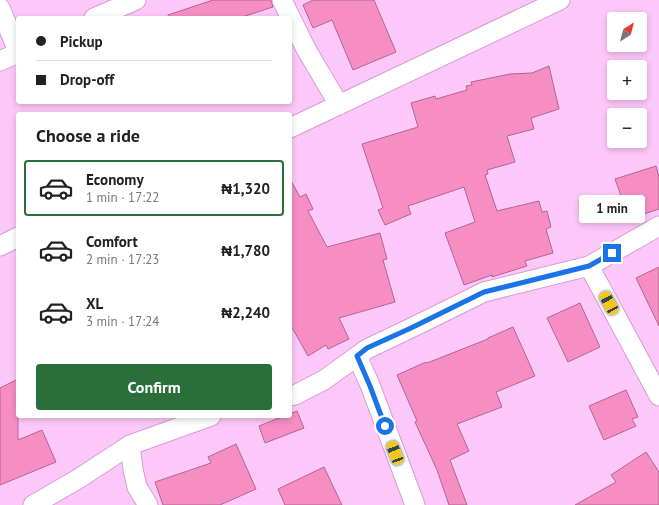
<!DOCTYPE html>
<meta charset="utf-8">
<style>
body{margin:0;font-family:"PT Sans",sans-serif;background:#f2f2f2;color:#222;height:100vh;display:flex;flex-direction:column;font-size:15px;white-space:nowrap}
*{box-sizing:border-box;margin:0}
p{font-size:13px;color:#767676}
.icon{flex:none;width:22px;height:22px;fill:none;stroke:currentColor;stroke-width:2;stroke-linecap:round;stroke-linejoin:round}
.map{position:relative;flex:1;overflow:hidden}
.side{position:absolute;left:16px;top:112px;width:276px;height:306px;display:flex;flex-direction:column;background:#fff;border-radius:4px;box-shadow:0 2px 6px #0003}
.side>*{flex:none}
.guide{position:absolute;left:16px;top:16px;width:276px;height:88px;border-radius:4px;box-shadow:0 2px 6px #0003;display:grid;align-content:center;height:88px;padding:0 20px;background:#fff}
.needle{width:26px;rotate:36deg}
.fabs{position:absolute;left:607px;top:12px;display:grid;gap:8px}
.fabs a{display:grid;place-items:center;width:40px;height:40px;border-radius:4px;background:#fff;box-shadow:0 2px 6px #0003;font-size:20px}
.end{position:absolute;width:18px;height:18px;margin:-9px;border:5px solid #1a73e8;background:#fff;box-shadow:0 0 0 2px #fff}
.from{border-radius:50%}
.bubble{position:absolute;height:28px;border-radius:4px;background:#fff;box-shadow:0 2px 6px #0003;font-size:13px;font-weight:800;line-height:28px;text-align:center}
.car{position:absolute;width:12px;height:24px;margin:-12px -6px;border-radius:5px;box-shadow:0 0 3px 1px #0007;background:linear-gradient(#f5c518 24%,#345 0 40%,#f5c518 0 76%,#345 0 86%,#f5c518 0)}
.guide b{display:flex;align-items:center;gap:14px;height:38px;font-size:15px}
.guide b+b{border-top:1px solid #e0e0e0}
.guide i{width:10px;height:10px;background:#222}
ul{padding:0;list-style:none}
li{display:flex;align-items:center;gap:12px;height:56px;margin:0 8px 6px;padding:0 12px;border:2px solid transparent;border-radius:4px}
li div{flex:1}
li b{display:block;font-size:15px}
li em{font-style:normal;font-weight:800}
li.on{border-color:#2a6f3a}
li>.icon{width:36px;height:36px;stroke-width:1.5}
h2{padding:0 20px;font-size:18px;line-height:48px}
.primary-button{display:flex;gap:8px;margin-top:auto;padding:8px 20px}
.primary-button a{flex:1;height:46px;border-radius:4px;background:#2a6f3a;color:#fff;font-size:16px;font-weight:800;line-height:46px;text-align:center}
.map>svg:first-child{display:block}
</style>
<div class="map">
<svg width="659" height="505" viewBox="0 0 659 505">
<rect width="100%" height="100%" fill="#fcc8f9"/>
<path fill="#f68ec4" stroke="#b2668d" d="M 213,0 L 271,0 L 273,7 L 239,18 L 169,18 L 168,15 Z
M 313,0 L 374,0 L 396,52 L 353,70 L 332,20 L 313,28 L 303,5 Z
M 549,66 L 559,109 L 531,118 L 534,129 L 507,136 L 515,162 L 487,170 L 488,174 L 485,175 L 497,211 L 539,201 L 542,212 L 547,211 L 551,227 L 546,229 L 553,253 L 525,261 L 527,266 L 492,277 L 492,275 L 464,285 L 445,233 L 475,222 L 464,187 L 408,206 L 411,214 L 385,225 L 378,210 L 383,208 L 362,144 L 418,127 L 411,103 L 435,96 L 436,99 L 467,90 L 466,86 L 472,85 L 471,82 L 510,74 L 532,73 Z
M 656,166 L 659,177 L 659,209 L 641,215 L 639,206 L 626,210 L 615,179 Z
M 290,179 L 300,197 L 306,194 L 313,209 L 308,211 L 327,247 L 380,233 L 387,259 L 383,260 L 395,302 L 339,318 L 349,339 L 328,349 L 326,345 L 308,356 L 290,324 Z
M 659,267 L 659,326 L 636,278 Z
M 580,303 L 600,347 L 568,362 L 547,318 Z
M 513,327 L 535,376 L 496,392 L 502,407 L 457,424 L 469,451 L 450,460 L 467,505 L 449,505 L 437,470 L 415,422 L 417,421 L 397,375 L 426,362 L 427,363 L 488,339 L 488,338 Z
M 18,379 L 18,440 L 42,430 L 56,462 L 0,485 L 0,388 Z
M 626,390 L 638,417 L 632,419 L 636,426 L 604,440 L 589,406 Z
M 297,411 L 304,428 L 265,443 L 259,426 L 284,416 L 290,416 L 290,414 Z
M 236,444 L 256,489 L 220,505 L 163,505 L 155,482 L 211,463 L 208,457 Z
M 646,452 L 659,472 L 659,505 L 575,505 L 616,482 L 611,475 Z
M 324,467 L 342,505 L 285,505 L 278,489 Z"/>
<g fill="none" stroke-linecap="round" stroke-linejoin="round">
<g stroke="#d99ad6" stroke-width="21">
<path id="street" d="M 282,0 L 306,49 L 339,105
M 0,8 L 18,51
M 94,18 L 136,0
M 0,61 L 18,53
M 290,128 L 560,0
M 0,246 L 18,237
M 589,266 L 659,396
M 357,356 L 370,385 L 415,505
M 290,396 L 295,395 L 324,380 L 367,349 L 411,328 L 484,292 L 589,266 L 659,226
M 130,445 L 133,469 L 137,487 L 148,505
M 33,505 L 78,479 L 130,445 L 211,416"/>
</g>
<use href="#street" stroke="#fff" stroke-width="19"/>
</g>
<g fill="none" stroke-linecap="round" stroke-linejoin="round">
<path stroke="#1a73e8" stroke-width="5" d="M 385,426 L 370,386 L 357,356 L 367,348 L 411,328 L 484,292 L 589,266 L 612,253"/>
</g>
</svg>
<div class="fabs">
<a><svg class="needle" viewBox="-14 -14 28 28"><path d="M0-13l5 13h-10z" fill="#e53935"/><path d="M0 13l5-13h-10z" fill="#767676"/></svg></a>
<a>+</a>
<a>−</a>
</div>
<i class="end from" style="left:385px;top:426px"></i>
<i class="end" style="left:612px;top:253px"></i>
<div class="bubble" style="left:579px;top:195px;width:66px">1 min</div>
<i class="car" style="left:609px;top:303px;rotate:331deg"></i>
<i class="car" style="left:395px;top:453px;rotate:339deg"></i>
<div class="guide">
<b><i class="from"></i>Pickup</b>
<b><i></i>Drop-off</b>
</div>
<section class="side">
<h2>Choose a ride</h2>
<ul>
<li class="on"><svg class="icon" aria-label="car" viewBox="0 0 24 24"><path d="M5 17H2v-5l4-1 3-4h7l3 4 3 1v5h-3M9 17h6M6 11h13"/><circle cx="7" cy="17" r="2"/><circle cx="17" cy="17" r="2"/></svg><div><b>Economy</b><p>1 min · 17:22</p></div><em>₦1,320</em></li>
<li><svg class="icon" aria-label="car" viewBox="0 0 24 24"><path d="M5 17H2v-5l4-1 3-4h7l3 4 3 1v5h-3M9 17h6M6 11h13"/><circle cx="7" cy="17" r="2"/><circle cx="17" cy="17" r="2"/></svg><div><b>Comfort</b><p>2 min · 17:23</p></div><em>₦1,780</em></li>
<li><svg class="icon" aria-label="car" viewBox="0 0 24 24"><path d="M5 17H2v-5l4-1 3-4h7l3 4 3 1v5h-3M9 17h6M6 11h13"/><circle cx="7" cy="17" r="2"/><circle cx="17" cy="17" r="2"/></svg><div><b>XL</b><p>3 min · 17:24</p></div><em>₦2,240</em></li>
</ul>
<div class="primary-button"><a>Confirm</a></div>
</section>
</div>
